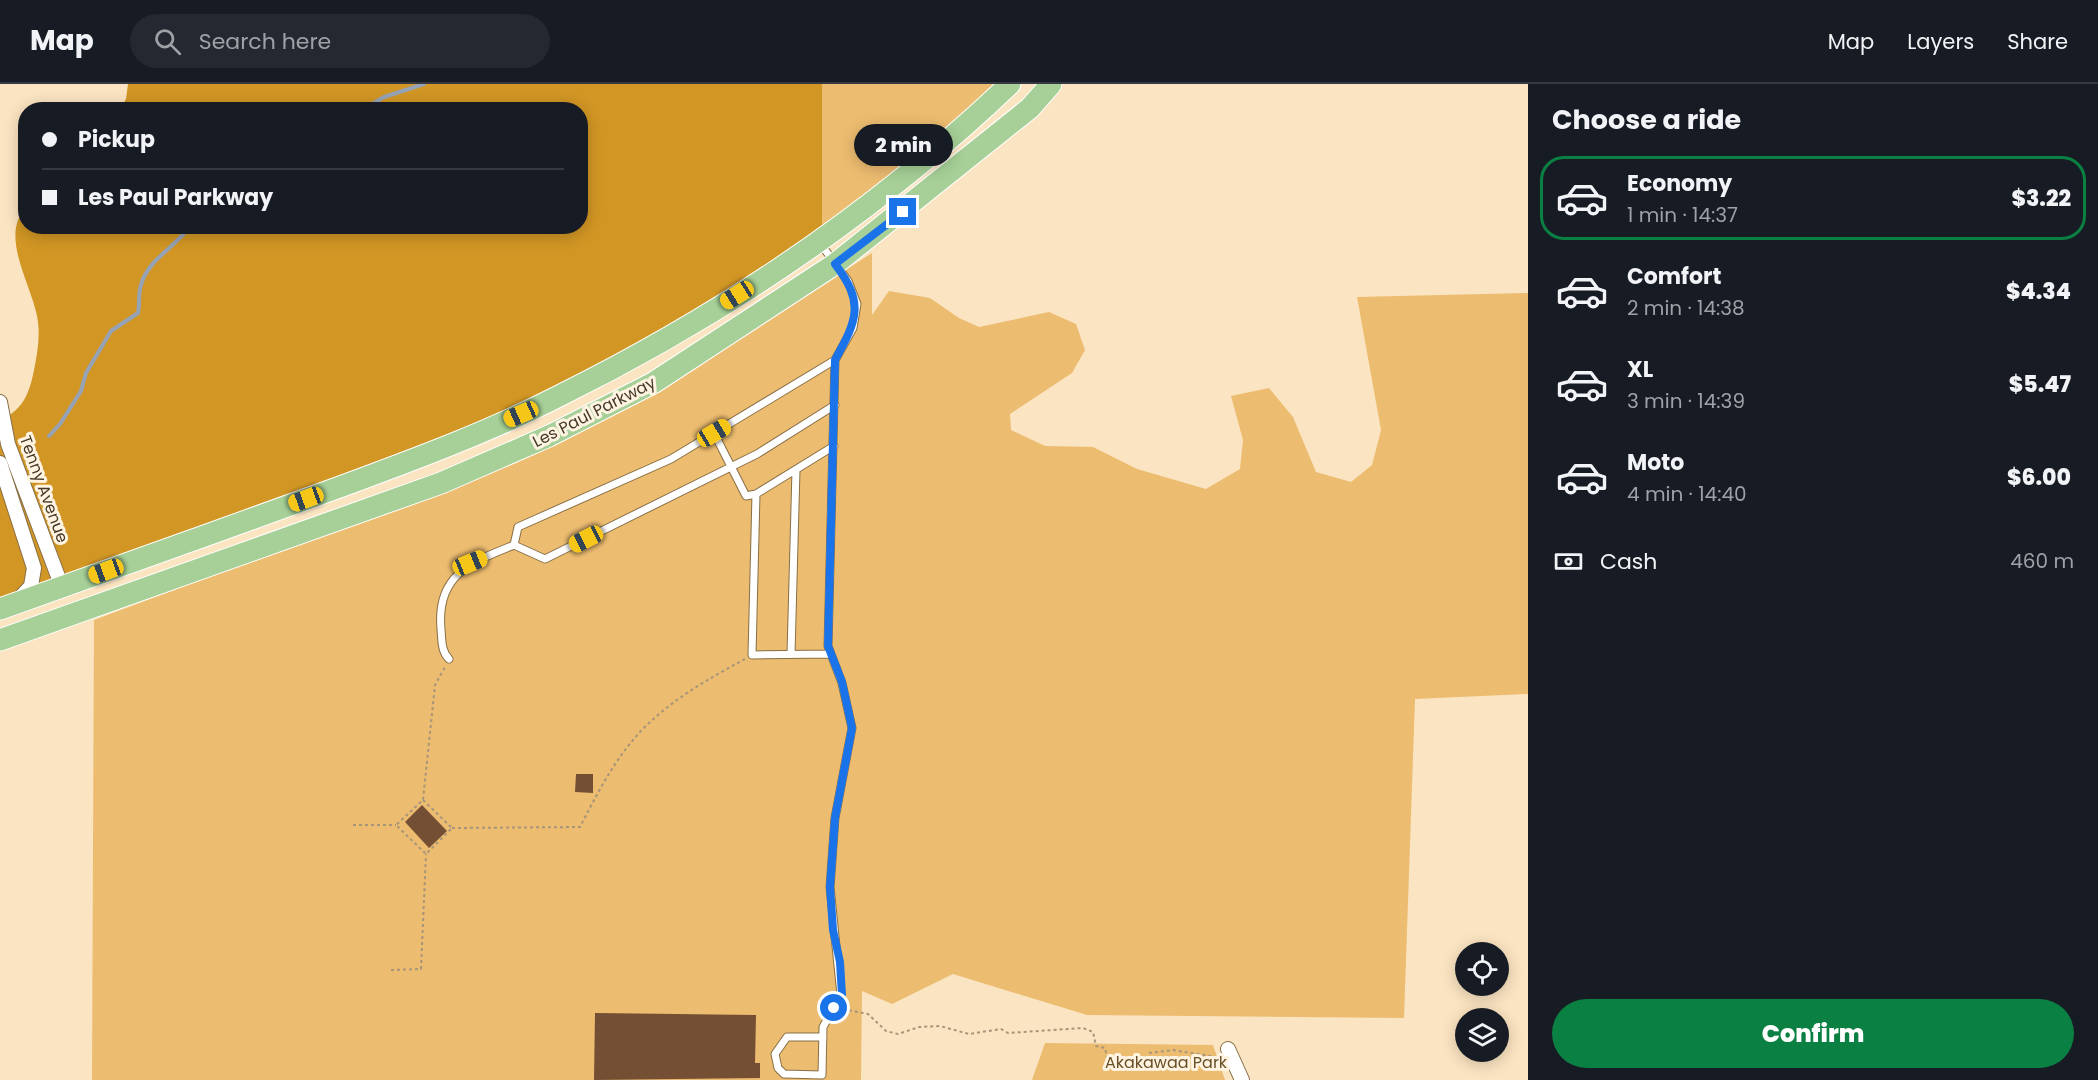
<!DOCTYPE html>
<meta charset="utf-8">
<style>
body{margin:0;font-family:Poppins,sans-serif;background:#242831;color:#f1f3f6;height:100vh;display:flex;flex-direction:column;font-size:22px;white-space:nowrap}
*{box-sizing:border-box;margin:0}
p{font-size:20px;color:#9ea1a6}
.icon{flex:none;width:33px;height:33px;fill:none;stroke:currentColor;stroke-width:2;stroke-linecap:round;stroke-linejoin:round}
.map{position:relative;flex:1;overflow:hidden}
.drawer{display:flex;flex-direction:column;background:#171b24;width:570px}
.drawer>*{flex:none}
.hud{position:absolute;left:18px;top:18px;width:570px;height:132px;border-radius:24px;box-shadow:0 3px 15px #0003;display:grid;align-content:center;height:132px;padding:0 24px;background:#171b24}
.tools{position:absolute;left:1455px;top:858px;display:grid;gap:12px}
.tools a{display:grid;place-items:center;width:54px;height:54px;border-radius:50%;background:#171b24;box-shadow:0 3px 15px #0003;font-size:30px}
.end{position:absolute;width:27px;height:27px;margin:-14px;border:8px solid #1a73e8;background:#fff;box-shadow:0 0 0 3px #fff}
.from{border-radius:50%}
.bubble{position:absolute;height:42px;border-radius:21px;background:#171b24;box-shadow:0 3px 15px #0003;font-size:20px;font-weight:800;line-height:42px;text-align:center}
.car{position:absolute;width:18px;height:36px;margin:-18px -9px;border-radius:8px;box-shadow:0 0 4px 2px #0007;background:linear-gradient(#f5c518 24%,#345 0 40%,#f5c518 0 76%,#345 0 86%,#f5c518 0)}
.hud b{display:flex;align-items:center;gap:21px;height:57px;font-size:22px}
.hud b+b{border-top:2px solid #363941}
.hud i{width:15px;height:15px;background:#f1f3f6}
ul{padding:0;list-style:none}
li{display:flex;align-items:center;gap:18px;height:84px;margin:0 12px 9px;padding:0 12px;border:3px solid transparent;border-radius:24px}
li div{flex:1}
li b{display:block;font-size:22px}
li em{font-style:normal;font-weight:800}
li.on{border-color:#0b8043}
li>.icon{width:54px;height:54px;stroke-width:1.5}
h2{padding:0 24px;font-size:27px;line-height:72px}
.pay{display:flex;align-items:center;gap:15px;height:66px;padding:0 24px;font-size:22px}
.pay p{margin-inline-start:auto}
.button{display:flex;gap:12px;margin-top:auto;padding:12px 24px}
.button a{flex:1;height:69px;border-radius:36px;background:#0b8043;color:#fff;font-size:24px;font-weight:800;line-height:69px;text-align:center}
header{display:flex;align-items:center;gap:36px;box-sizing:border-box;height:84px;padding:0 30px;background:#171b24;border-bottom:2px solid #363941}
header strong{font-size:28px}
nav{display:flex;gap:33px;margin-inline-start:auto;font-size:21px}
.search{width:420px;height:54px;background:#242831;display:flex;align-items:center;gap:15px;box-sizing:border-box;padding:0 21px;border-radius:33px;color:#9ea1a6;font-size:22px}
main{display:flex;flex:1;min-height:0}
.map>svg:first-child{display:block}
</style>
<header>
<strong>Map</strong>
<div class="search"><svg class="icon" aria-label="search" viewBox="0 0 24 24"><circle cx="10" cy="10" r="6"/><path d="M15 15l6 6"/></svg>Search here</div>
<nav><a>Map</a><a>Layers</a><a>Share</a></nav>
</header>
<main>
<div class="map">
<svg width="1528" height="996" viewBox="0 0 1528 996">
<rect width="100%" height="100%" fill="#fbe4c1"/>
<path fill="#ecbc70" d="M 822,0 L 1004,0 L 822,150 Z
M 872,169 L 872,231 L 889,207 L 930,214 L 959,234 L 979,243 L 1049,228 L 1076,240 L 1085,266 L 1072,289 L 1010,330 L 1011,346 L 1045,362 L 1093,363 L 1137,385 L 1206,405 L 1240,385 L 1243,356 L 1231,312 L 1269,304 L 1293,333 L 1316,388 L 1351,398 L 1372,381 L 1381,346 L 1357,213 L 1528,209 L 1528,610 L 1415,615 L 1404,934 L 1087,931 L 953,890 L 892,920 L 862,907 L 861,996 L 92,996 L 94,536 L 476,393 L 692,285 Z
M 1045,959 L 1213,961 L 1225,996 L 1032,996 Z"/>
<path fill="#d19624" d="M 128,0 L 822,0 L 822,150 L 700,230 L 468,349 L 0,522 L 0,336 C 21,327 28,313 33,291 C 37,272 41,252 37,232 C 31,200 0,152 25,125 L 26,142 L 580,142 L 580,26 L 120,25 L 126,15 Z"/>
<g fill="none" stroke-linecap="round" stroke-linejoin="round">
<path stroke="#96a3b6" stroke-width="4" d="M 362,26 L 384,13 L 424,0
M 49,352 L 60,340 L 81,307 L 86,289 L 111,247 L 138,229 C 140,220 138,209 141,201 C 148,175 176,163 190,142"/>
</g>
<path fill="#744f33" d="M 576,690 L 593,690 L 593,709 L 575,708 Z
M 422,721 L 447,747 L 429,764 L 405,738 Z
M 595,929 L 756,931 L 755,979 L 760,979 L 760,994 L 594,996 Z"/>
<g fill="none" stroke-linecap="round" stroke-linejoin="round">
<g stroke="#886f46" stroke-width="9">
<path id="service" d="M 714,349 L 746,412 L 756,410 L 752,571 L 831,570
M 756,410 L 834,362
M 514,461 L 518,443 L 671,375 L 835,276 L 853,244 L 857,220 L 848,197 L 820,159
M 791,570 L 796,386
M 449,575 C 441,567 442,556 441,545 C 436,490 472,478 514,461 L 545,475 L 757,370 L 835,321
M 823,953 L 787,953 L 775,970 L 778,984 L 784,990 L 822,991 L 823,943 L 841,911 L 830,803 L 835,734 L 852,644 L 842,599 L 828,562 L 835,276"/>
</g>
<g stroke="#886f46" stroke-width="16">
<path id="minor" d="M 0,318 L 8,360 L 62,503
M 0,379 L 34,484 L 31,502 L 18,516
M 1228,965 L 1242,996"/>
</g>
<g stroke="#fff" stroke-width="23">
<path id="primary" d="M 0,525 C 112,485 225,445 337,404 C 413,376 489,348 561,311 C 724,230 878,126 1010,0
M 0,556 L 441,399 L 549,352 L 653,299 L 835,180 L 1030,24 L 1051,0"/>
</g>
<path stroke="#a7957a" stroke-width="2" stroke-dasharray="3 3" stroke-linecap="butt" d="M 423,716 L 452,744 L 426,770 L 396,741 L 423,716 L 435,601 L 445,583
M 353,741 L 396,741
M 452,744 L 580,743 C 595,714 611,682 633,656 C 662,621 706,596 745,575
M 391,886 L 421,885 L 426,770
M 843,925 L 868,930 L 886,947 L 898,950 L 919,943 L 940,942 L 969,950 L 1001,945 L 1008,949 L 1083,944 L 1093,948 L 1096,962 L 1105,964 L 1108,978
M 1149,969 L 1173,966 L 1216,973"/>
<use href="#service" stroke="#fff" stroke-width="7"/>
<use href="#minor" stroke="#fff" stroke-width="14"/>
<use href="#primary" stroke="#a6d097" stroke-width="21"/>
</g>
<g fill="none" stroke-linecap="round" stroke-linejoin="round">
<path stroke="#1a73e8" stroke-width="8" d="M 834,924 L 842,911 L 840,878 L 833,846 L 830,803 L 835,734 L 852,644 L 842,598 L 828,562 L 835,276 C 857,236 865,219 835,180 L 903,128"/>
</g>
<g text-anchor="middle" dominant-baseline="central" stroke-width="6" stroke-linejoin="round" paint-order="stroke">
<g font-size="16" fill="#443927" stroke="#fff3e2">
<text transform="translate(594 328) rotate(-27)">Les Paul Parkway</text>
<text transform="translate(44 405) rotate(70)">Tenny Avenue</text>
</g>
<g font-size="16" fill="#684f25" stroke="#fff3e2">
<text x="1166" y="978">Akakawaa Park</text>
</g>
</g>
</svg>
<div class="tools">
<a><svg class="icon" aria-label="locate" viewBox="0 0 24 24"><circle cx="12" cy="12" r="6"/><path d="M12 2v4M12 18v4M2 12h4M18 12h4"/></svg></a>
<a><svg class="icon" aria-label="layers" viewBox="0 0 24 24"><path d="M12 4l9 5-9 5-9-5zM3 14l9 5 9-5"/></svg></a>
</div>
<i class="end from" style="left:834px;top:924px"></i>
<i class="end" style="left:903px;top:128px"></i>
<div class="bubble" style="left:854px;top:40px;width:99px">2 min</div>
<i class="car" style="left:737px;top:211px;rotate:238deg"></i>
<i class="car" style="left:521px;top:330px;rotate:246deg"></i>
<i class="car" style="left:714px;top:349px;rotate:59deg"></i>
<i class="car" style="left:306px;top:415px;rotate:250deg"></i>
<i class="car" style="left:586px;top:455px;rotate:243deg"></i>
<i class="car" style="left:470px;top:479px;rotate:68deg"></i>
<i class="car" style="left:106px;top:487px;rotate:250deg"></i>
<div class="hud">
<b><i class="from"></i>Pickup</b>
<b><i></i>Les Paul Parkway</b>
</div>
</div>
<section class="drawer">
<h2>Choose a ride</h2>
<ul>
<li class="on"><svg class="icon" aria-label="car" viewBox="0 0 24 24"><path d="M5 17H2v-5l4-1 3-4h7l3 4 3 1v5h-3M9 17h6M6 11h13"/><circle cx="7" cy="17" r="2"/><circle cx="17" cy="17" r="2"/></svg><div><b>Economy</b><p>1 min · 14:37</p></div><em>$3.22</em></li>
<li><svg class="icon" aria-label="car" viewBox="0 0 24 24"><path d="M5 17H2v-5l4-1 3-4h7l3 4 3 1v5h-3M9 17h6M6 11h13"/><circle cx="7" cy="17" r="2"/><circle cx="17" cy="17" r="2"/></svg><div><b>Comfort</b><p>2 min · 14:38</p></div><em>$4.34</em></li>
<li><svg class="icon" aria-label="car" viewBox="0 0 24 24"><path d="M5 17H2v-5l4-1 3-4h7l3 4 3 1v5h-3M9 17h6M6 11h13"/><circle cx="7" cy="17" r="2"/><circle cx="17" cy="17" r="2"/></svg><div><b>XL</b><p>3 min · 14:39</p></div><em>$5.47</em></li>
<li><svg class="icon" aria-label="car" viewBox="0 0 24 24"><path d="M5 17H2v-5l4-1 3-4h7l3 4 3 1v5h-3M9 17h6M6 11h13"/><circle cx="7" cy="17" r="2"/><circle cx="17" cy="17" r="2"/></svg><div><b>Moto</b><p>4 min · 14:40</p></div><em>$6.00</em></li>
</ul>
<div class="pay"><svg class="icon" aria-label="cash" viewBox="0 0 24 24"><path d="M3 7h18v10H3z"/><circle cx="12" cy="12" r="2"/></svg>Cash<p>460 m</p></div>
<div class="button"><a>Confirm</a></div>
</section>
</main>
